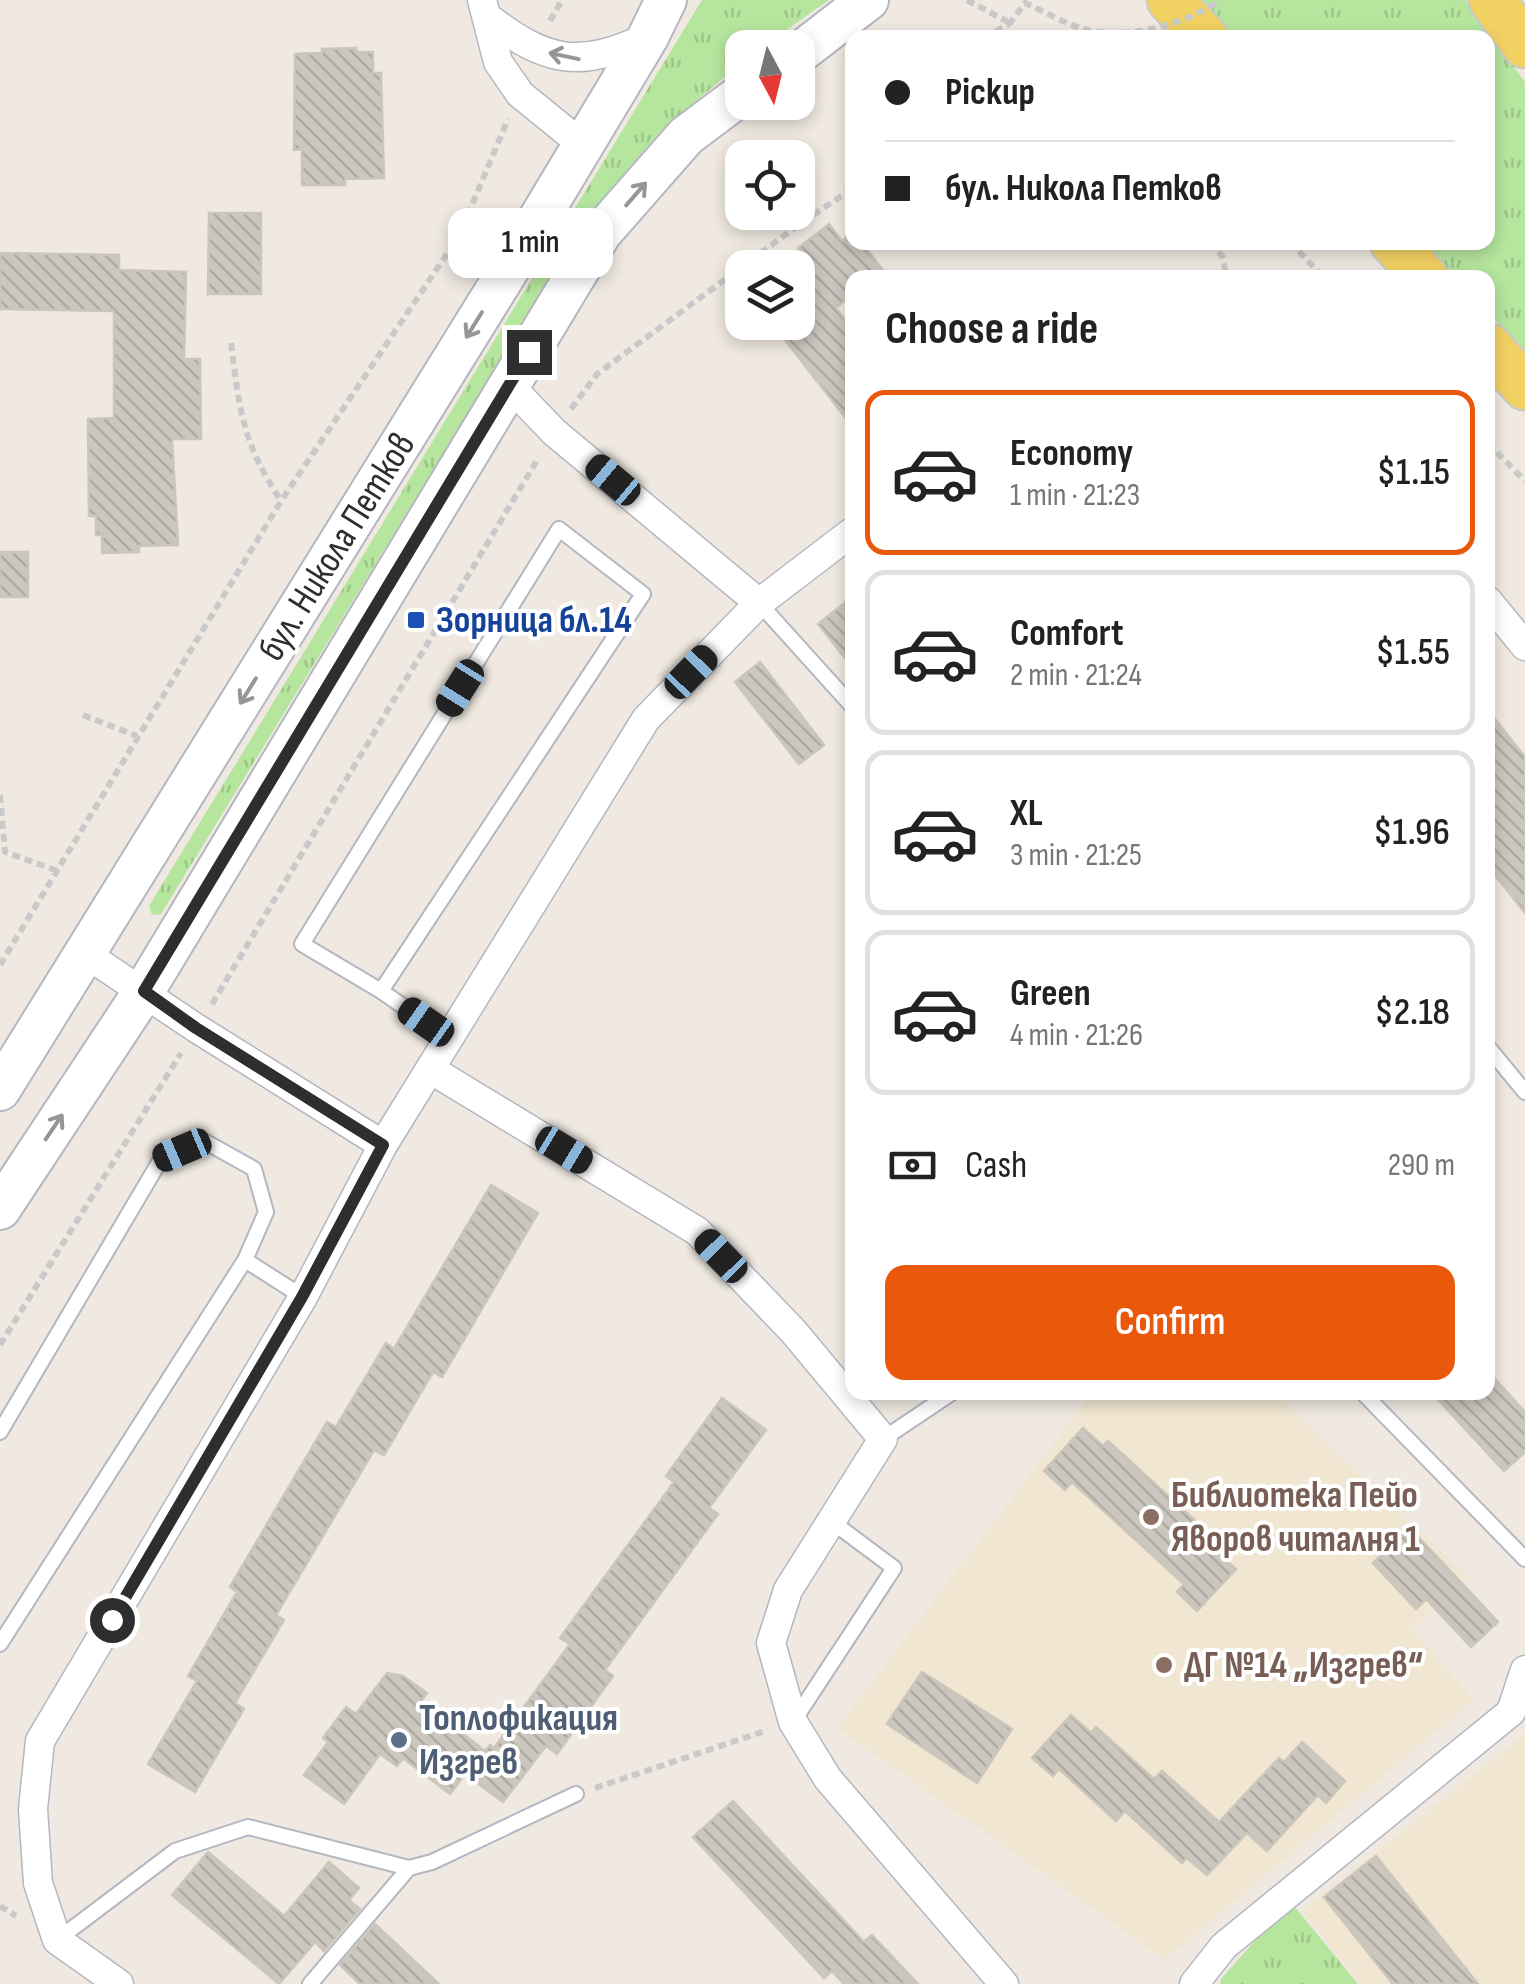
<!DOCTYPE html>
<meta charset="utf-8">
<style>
body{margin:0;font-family:"Sofia Sans Condensed",sans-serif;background:#f2f2f2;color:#222;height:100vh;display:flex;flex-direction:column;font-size:38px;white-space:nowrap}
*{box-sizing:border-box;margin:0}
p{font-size:32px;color:#767676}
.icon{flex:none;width:55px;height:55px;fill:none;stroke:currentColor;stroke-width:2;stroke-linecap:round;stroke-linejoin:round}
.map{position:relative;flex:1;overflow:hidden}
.details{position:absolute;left:845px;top:270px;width:650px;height:1130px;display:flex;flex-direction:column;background:#fff;border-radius:20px;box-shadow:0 5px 15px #0003}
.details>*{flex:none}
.banner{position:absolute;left:845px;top:30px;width:650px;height:220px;border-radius:20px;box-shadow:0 5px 15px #0003;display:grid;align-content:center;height:220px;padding:0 40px;background:#fff}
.needle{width:65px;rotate:173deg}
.controls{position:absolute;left:725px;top:30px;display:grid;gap:20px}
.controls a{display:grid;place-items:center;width:90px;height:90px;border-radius:20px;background:#fff;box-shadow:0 5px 15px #0003;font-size:50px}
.end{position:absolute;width:45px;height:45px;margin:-22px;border:12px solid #2e2e2e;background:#fff;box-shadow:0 0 0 5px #fff}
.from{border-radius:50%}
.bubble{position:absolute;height:70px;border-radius:20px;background:#fff;box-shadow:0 5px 15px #0003;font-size:32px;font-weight:600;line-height:70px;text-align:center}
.car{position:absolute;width:30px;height:60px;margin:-30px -15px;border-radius:12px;box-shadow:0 0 8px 2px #0007;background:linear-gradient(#222 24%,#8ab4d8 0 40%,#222 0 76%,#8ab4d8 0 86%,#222 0)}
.banner b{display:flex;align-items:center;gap:35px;height:95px;font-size:38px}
.banner b+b{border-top:2px solid #e0e0e0}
.banner i{width:25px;height:25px;background:#222}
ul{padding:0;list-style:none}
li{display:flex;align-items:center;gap:30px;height:165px;margin:0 20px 15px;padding:0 20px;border:5px solid #e0e0e0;border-radius:20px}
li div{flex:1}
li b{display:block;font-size:38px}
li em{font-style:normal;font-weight:600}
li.active{border-color:#ea580c}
li>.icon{width:90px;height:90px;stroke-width:1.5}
h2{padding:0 40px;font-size:45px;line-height:120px}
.pay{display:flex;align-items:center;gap:25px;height:110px;padding:0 40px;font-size:38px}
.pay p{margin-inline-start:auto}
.cta{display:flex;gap:20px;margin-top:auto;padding:20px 40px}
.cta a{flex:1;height:115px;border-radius:20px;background:#ea580c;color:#fff;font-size:40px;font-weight:600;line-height:115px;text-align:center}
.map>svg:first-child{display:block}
</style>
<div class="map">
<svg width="1525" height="1984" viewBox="0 0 1525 1984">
<defs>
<pattern id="grass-tufts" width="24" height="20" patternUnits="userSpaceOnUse" patternTransform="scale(2.5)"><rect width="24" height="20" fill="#b6e59e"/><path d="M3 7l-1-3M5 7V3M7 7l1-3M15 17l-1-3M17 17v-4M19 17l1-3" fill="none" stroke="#9dc588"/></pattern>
<pattern id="building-back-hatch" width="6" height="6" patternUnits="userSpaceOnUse" patternTransform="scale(2.5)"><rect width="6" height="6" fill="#cbc7bf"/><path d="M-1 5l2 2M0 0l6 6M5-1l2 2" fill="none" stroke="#afaba4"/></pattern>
</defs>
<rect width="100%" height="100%" fill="#efe9e1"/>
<path fill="#f0e6d1" d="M 1092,1393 L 1274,1393 L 1468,1577 L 1412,1629 L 1474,1700 L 1165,1960 L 837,1728 Z
M 1525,1734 L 1525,1984 L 1361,1984 L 1302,1911 Z"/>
<path fill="url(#grass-tufts)" d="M 702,0 L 829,0 L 762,47 L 742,48 L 742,62 L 660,132 L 591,212 L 161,914 L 152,915 L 149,906 Z
M 1190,0 L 1466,0 L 1525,82 L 1525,352 L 1488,312 L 1488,278 L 1454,277 L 1421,243 L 1488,242 L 1488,38 L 1226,37 Z
M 1290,1901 L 1358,1984 L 1220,1984 L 1221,1979 Z"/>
<path fill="url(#building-back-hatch)" stroke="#cbc5ba" stroke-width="2.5" d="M 356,48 L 356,52 L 373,52 L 373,73 L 381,73 L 384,178 L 345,179 L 345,185 L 302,185 L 302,149 L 294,150 L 295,54 L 322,53 L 322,49 Z
M 209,213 L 261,213 L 261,294 L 208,294 Z
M 829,224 L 842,241 L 852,232 L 852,242 L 861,242 L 889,278 L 852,278 L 852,294 L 836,308 L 852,329 L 852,426 L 771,322 L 798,322 L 798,248 Z
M 0,253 L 119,255 L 119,270 L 186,272 L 184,359 L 200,359 L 201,439 L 172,439 L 178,545 L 139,546 L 139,552 L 102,553 L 102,535 L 96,535 L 96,516 L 89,516 L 88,419 L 114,418 L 114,311 L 0,309 Z
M 0,552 L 28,552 L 28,597 L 0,597 Z
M 852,597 L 852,667 L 818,624 Z
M 760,662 L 824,745 L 799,764 L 735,682 Z
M 1488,710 L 1525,757 L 1525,913 L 1488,866 Z
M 491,1185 L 538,1213 L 442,1377 L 433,1372 L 384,1455 L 374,1450 L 276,1615 L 284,1620 L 235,1703 L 244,1709 L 195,1792 L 148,1764 L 197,1681 L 188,1676 L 237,1592 L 230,1587 L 327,1422 L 336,1427 L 386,1343 L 394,1349 Z
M 1488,1371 L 1525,1412 L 1525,1452 L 1504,1471 L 1431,1392 L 1488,1392 Z
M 722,1398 L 766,1430 L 709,1508 L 718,1514 L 605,1670 L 613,1676 L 557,1754 L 546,1746 L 503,1802 L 465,1774 L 450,1794 L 403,1758 L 397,1766 L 380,1754 L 344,1804 L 304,1775 L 328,1742 L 323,1738 L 346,1707 L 356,1714 L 387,1673 L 403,1676 L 427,1693 L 421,1701 L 485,1751 L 490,1745 L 494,1748 L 570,1644 L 560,1638 L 674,1482 L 666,1476 Z
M 1083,1428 L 1103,1446 L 1108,1441 L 1222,1545 L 1216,1551 L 1236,1569 L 1197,1611 L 1177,1592 L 1184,1584 L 1072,1482 L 1065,1490 L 1044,1471 Z
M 1410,1528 L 1498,1622 L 1471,1647 L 1426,1599 L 1416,1609 L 1373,1563 Z
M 922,1672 L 1012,1729 L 977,1783 L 887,1724 Z
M 1071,1715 L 1091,1733 L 1096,1727 L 1154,1779 L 1162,1771 L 1219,1822 L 1279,1758 L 1284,1762 L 1302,1742 L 1345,1781 L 1326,1803 L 1318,1795 L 1267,1851 L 1247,1833 L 1207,1875 L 1187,1858 L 1182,1863 L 1125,1811 L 1116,1821 L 1059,1769 L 1053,1776 L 1032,1758 Z
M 733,1801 L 864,1942 L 872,1935 L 918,1984 L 844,1984 L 832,1971 L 824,1978 L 693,1837 Z
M 208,1852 L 284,1916 L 329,1862 L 359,1888 L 349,1900 L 360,1909 L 324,1951 L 315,1942 L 279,1984 L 172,1895 Z
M 1376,1856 L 1478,1984 L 1393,1984 L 1324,1897 Z
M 375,1924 L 439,1984 L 360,1984 L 340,1965 Z"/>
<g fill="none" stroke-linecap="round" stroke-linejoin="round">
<g stroke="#b4b7c1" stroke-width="18">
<path id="lane" d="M 759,603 L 852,706
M 381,991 L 643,594 L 559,529 L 302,944 L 381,991 L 449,1038
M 1488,1047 L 1525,1092
M 245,1260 L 303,1297
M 1362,1392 L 1525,1559
M 0,1432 L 161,1159 L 204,1141 L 254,1169 L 266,1212 L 245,1260 L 0,1644
M 883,1439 L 953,1392
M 795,1719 L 894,1568 L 831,1521
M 57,1940 L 175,1851 L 248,1827 L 409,1868 L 432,1862 L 576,1794
M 310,1984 L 409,1868"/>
</g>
<g stroke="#b4b7c1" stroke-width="31">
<path id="street" d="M 482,0 L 498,62 L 520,94 L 584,146
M 487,17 C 548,63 578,69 648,37
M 1488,601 L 1525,646
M 759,603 L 852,532
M 86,954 L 196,1028 L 383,1145 L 646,719 L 759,603 L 554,432 L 509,385
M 430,1069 L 697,1231 L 793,1331 L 883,1439 L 788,1590 L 771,1643 L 793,1722 L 828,1779 L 1004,1984
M 119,1984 L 57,1940 L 38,1883 L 33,1809 L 40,1741 L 303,1297 L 383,1145
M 1194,1984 L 1224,1946 L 1511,1712 L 1525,1670"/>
</g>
<g stroke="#b4b7c1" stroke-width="44">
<path id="secondary" d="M 798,54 L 868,0
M 0,1090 L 507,272 L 648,37 L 666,0
M 0,1209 L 144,991 L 601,233 L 686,136 L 742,94"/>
</g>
<g stroke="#c9c9c9" stroke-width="49">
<path id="primary" d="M 1170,0 L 1205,38
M 1492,0 L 1525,45
M 1393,242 L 1425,278
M 1488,346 L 1525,387"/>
</g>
<path stroke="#c9c9c9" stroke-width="6" stroke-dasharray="8 5" stroke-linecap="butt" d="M 967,0 L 1010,23
M 550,21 L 562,0
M 984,38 L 1009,24
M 1081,38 L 1085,35 L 1088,38
M 1210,242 L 1222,256 L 1227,278
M 1290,242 L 1324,278
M 231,343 C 240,413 242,441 281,501
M 571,409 L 597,374 L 800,224 L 852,189
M 1488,443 L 1525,481
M 83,715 L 137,736
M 0,795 L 5,852 L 58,871
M 0,965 L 281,501 L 459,236 L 508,119
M 212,1004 L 539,457
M 0,1345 L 181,1053
M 595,1788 L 768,1730
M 0,1906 L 16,1916"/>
<use href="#lane" stroke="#fff" stroke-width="14"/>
<use href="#street" stroke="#fff" stroke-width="28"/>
<use href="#secondary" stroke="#fff" stroke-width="40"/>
<use href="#primary" stroke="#f2d163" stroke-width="45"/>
<path stroke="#c9c9c9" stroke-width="6" stroke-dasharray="8 5" stroke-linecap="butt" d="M 1008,38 L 1010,23 L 1025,3 C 1046,12 1070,27 1092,31 C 1136,38 1185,24 1221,0"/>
</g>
<defs><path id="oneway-shaft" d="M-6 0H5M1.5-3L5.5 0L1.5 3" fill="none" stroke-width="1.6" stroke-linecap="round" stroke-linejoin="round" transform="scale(2.5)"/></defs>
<g stroke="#969696">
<use href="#oneway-shaft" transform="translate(564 56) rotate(-168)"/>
<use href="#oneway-shaft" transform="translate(636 194) rotate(-49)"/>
<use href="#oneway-shaft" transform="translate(474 325) rotate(122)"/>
<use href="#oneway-shaft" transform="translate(248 691) rotate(122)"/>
<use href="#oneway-shaft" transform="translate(54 1127) rotate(-56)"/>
</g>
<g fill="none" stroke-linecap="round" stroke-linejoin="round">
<path stroke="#2e2e2e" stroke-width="12" d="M 112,1620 L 302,1297 L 383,1145 L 196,1028 L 144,991 L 529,352"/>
</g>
<rect fill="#1a4fb4" stroke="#fff" stroke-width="4" x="406" y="610" width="20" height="20" rx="5"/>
<g fill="#8d6e63" stroke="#fff" stroke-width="4">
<circle cx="1151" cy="1517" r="10"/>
<circle cx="1164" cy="1665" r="10"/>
</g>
<circle fill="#5c6f8a" stroke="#fff" stroke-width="4" cx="399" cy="1740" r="10"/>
<g text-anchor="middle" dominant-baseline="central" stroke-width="8" stroke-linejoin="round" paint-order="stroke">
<g font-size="38" fill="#2e2e2e" stroke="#fff">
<text transform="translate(337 547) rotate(-58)">бул. Никола Петков</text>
</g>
<g font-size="38" font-weight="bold" fill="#164399" stroke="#fff" text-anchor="start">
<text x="436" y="620">Зорница бл.14</text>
</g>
<g font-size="38" font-weight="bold" fill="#785e54" stroke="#fff" text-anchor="start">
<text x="1171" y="1495">Библиотека Пейо<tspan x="1171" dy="44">Яворов читалня 1</tspan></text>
<text x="1184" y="1665">ДГ №14 „Изгрев“</text>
</g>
<g font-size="38" font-weight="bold" fill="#4e5e75" stroke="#fff" text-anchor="start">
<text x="419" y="1718">Топлофикация<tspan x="419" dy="44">Изгрев</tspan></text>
</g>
</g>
</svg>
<div class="controls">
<a><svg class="needle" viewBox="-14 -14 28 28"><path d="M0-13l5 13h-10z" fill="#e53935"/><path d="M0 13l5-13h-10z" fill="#767676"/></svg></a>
<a><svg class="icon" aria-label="locate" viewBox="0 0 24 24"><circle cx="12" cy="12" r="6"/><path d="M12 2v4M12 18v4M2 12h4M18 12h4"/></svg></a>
<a><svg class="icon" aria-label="layers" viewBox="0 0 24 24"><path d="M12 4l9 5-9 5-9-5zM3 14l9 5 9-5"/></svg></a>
</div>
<i class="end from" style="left:112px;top:1620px"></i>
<i class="end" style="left:529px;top:352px"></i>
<div class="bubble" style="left:448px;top:208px;width:165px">1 min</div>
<i class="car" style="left:613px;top:480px;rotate:310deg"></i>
<i class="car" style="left:691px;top:672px;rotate:44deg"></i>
<i class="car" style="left:460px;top:688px;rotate:212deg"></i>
<i class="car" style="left:426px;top:1022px;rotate:305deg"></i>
<i class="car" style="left:182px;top:1150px;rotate:247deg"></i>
<i class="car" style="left:564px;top:1150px;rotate:121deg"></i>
<i class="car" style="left:721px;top:1256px;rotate:316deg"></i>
<div class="banner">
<b><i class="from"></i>Pickup</b>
<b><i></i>бул. Никола Петков</b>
</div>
<section class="details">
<h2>Choose a ride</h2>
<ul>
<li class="active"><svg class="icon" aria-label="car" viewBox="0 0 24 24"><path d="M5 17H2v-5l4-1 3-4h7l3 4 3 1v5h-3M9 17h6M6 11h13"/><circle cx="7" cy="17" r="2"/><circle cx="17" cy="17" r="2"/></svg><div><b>Economy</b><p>1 min · 21:23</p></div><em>$1.15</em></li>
<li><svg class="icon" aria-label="car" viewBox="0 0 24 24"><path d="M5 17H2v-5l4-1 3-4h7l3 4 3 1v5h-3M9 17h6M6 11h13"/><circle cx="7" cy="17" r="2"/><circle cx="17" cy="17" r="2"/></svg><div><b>Comfort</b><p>2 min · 21:24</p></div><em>$1.55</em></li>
<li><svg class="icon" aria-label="car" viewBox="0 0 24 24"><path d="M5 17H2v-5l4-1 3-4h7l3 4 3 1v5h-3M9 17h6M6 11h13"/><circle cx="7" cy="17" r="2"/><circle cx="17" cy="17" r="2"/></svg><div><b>XL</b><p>3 min · 21:25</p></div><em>$1.96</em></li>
<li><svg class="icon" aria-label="car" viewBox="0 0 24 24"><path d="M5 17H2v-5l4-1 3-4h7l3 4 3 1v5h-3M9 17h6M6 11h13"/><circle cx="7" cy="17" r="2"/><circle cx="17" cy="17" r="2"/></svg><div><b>Green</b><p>4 min · 21:26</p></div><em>$2.18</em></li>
</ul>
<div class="pay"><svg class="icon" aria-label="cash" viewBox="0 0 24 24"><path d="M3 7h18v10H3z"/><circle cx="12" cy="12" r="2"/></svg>Cash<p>290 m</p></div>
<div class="cta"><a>Confirm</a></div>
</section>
</div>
